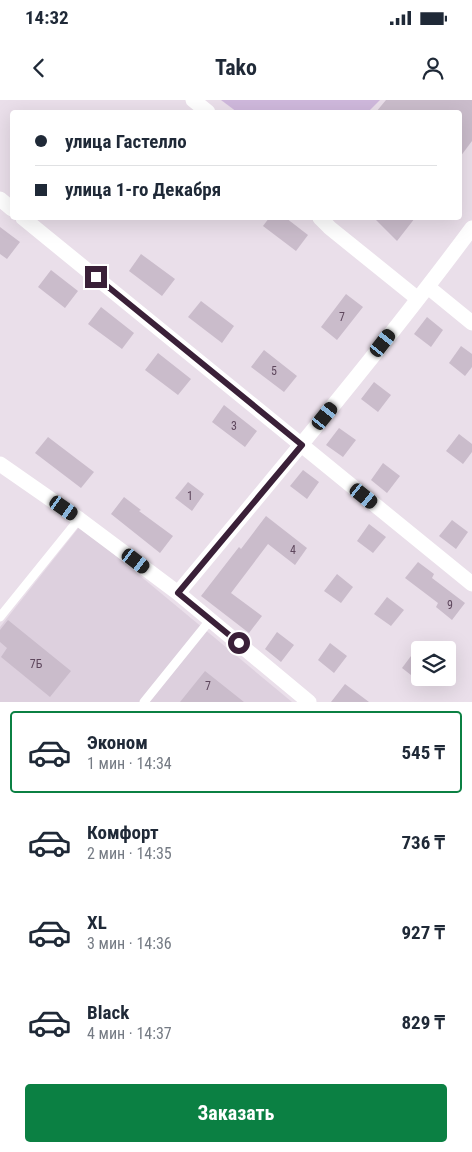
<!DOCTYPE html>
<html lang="ru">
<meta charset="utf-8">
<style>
body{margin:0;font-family:"Roboto Condensed",sans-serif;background:#f6f6f7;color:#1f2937;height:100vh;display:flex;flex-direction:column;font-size:19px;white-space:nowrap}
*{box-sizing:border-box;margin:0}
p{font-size:16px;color:#747a83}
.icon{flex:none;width:28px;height:28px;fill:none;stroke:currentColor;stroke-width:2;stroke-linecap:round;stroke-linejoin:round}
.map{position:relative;height:602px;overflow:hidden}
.sheet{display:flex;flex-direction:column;background:#fff;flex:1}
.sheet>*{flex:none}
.guide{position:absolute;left:10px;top:10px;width:452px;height:110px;border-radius:5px;box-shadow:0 5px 20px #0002;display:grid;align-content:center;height:110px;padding:0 25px;background:#fff}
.buttons{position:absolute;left:411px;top:541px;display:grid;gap:10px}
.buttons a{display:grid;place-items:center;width:45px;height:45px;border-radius:5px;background:#fff;box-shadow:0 5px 20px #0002;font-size:25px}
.end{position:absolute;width:22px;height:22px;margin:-11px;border:6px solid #3a2038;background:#fff;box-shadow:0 0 0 2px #fff}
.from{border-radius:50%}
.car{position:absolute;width:15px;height:30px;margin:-15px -8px;border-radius:6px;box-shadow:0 0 4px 1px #0007;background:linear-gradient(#222 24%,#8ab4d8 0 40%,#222 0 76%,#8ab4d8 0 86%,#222 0)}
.guide b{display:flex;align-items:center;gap:18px;height:48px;font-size:19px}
.guide b+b{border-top:1px solid #e0e1e3}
.guide i{width:12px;height:12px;background:#1f2937}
ul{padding:9px 0 0;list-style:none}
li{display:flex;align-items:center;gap:15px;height:82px;margin:0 10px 8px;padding:0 15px;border:2px solid transparent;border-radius:5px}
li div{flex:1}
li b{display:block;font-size:19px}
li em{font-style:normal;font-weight:700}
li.current{border-color:#0b8043}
li>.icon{width:45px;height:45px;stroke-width:1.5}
.primary-button{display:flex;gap:10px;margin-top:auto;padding:10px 25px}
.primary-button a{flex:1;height:58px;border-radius:5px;background:#0b8043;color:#fff;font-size:20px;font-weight:700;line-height:58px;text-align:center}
.status{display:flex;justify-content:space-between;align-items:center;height:35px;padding:0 25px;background:#fff;direction:ltr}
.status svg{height:14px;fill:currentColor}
header{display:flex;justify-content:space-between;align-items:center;height:65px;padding:0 25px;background:#fff;font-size:22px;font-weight:700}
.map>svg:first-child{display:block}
</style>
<div class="status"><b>14:32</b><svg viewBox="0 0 49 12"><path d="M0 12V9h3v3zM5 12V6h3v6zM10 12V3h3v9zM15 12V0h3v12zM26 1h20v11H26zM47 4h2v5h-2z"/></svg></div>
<header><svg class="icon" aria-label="back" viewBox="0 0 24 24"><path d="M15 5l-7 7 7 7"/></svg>Tako<svg class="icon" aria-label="person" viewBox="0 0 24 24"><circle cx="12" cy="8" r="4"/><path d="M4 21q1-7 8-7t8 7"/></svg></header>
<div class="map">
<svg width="472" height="602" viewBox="0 0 472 602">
<rect width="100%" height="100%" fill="#eadfea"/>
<path fill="#ddd0de" d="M 80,426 L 292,602 L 0,602 L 0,527 Z"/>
<path fill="#cfb8dc" d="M 221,0 L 380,0 L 368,12 L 237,12 Z"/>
<path fill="#cabccb" d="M 386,0 L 472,0 L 472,41 L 460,57 L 460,12 L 376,12 Z
M 269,118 L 286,118 L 308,135 L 296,151 L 263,126 Z
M 374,118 L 415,118 L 397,141 Z
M 0,127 L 20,142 L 7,159 L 0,154 Z
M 141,154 L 175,179 L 162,196 L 129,171 Z
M 51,170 L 78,191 L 65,208 L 38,187 Z
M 346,194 L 363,207 L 337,240 L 321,227 Z
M 201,201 L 234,226 L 222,243 L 188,217 Z
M 101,207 L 134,233 L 122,249 L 88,224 Z
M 427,217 L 443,230 L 431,247 L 414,234 Z
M 461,246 L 472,254 L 472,267 L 465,276 L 449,263 Z
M 264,250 L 297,276 L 284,292 L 251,267 Z
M 158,253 L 191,279 L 178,295 L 145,270 Z
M 374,282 L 391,295 L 378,312 L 361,299 Z
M 224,305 L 257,331 L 245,347 L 212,322 Z
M 339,328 L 356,340 L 343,357 L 326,345 Z
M 459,334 L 472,344 L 472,352 L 463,364 L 446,351 Z
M 48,337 L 94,372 L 81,388 L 35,353 Z
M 383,363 L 400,376 L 387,393 L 371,380 Z
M 303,370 L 319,382 L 307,399 L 290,386 Z
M 188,382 L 204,394 L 192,411 L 175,398 Z
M 124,397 L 141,410 L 139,411 L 173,436 L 160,453 L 111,414 Z
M 266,416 L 307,448 L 295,465 L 268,444 L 231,493 L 262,516 L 249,533 L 201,496 L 239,447 L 241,449 Z
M 452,420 L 468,432 L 456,449 L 439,436 Z
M 369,424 L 386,437 L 373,453 L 357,441 Z
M 418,462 L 434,474 L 432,478 L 465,503 L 452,520 L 436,507 L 438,503 L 405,478 Z
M 337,474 L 353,487 L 341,503 L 324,491 Z
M 387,497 L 404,510 L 391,526 L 374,514 Z
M 8,520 L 71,571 L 50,597 L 1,557 L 7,548 L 0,542 L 0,530 Z
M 277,532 L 294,545 L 281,562 L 265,549 Z
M 330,543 L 347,556 L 334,573 L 318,560 Z
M 420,544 L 420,582 L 402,568 Z
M 205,571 L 244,602 L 180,602 Z
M 345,584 L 369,602 L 331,602 Z"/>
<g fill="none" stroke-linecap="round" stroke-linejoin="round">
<path stroke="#fff" stroke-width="9" d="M 0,517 L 79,419
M 144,602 L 211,519"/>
<path stroke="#fff" stroke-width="15" d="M 193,0 L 208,12
M 0,99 L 12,109
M 23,118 L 472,484
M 320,118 L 330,128 L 418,199
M 428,187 L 472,223
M 0,364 L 79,419 L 178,493 L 309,602
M 178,493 C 278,373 379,253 472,128"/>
</g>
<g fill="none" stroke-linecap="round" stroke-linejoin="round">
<path stroke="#3a2038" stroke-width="6" d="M 96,177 L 302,345 L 178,493 L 239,543"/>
</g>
<g text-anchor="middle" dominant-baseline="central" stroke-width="5" stroke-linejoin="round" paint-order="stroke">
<g font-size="12" fill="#5e475d">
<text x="342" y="217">7</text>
<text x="274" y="271">5</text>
<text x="234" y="326">3</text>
<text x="190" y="396">1</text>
<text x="293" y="450">4</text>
<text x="450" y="505">9</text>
<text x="36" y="564">7Б</text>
<text x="208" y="586">7</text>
</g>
</g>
</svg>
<div class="buttons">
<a><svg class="icon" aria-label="layers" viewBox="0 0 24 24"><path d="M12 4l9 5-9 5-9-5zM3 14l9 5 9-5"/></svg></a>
</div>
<i class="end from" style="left:239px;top:543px"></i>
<i class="end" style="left:96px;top:177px"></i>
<i class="car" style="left:383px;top:243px;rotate:38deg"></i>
<i class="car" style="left:325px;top:316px;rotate:39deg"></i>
<i class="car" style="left:364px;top:396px;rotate:129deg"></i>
<i class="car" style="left:64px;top:408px;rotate:125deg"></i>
<i class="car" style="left:136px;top:461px;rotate:127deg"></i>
<div class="guide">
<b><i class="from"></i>улица Гастелло</b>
<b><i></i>улица 1-го Декабря</b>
</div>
</div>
<section class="sheet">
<ul>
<li class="current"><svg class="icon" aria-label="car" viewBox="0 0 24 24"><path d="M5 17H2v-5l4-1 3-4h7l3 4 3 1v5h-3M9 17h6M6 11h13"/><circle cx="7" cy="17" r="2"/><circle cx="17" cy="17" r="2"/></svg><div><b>Эконом</b><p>1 мин · 14:34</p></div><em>545 ₸</em></li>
<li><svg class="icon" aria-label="car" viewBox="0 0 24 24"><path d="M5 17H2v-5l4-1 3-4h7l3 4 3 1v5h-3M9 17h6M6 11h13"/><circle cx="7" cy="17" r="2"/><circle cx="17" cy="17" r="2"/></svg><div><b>Комфорт</b><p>2 мин · 14:35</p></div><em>736 ₸</em></li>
<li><svg class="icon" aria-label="car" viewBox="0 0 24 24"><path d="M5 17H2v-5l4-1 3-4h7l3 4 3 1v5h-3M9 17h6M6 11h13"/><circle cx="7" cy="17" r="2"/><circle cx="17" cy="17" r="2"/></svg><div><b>XL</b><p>3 мин · 14:36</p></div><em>927 ₸</em></li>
<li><svg class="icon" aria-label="car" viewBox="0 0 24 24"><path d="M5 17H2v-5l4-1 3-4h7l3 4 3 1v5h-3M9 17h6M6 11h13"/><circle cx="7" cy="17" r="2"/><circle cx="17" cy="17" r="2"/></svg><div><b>Black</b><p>4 мин · 14:37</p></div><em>829 ₸</em></li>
</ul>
<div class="primary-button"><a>Заказать</a></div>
</section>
